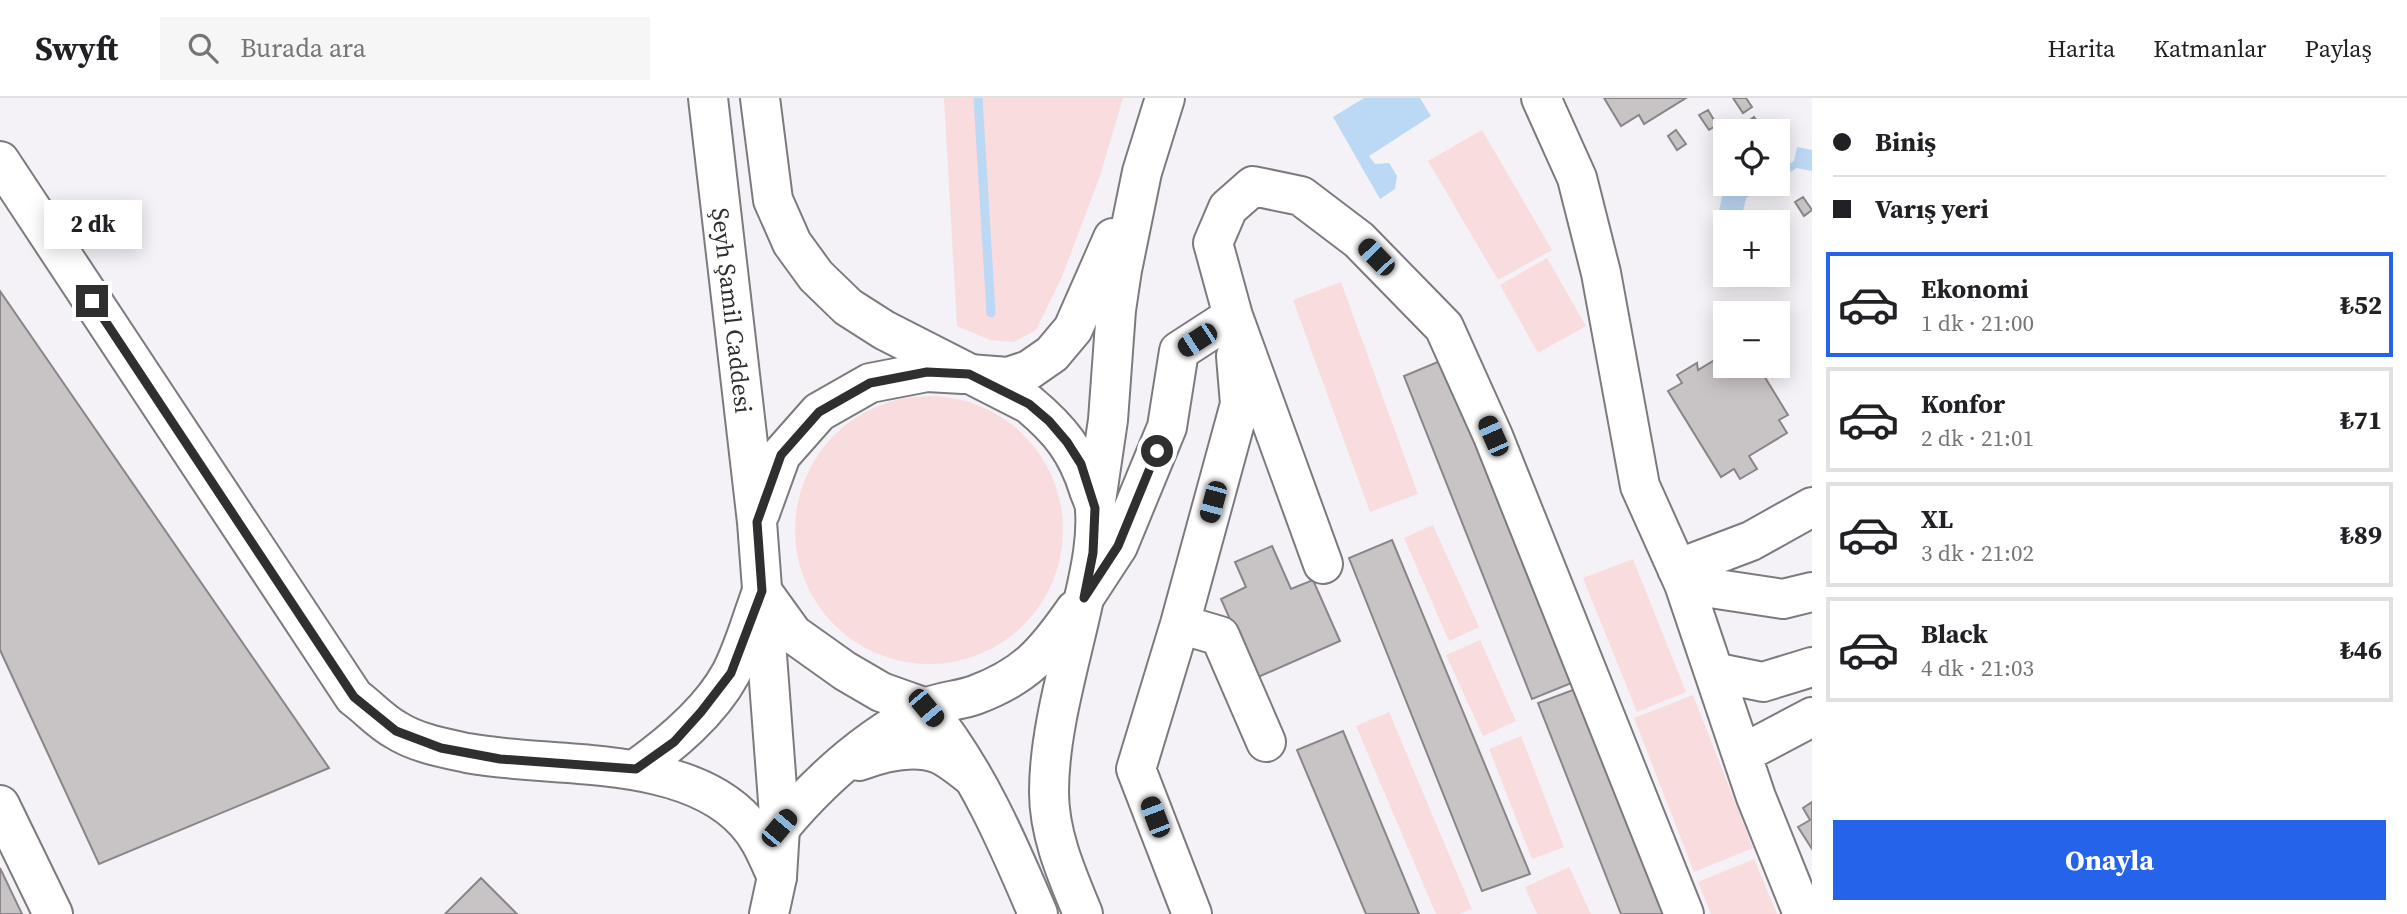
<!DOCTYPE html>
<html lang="tr">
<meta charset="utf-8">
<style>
body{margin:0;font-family:"Source Serif 4",serif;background:#f6f6f6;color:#202124;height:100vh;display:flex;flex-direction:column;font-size:26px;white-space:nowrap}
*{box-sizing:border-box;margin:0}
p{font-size:23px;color:#757577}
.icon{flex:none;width:38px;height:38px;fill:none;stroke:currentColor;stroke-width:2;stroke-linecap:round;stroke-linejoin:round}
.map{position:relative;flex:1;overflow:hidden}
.side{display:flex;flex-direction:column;background:#fff;width:595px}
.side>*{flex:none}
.top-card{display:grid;align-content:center;height:154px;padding:0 21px;background:#fff}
.controls{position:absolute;left:1713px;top:21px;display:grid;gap:14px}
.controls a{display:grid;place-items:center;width:77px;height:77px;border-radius:0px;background:#fff;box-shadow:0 4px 18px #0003;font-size:35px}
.end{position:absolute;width:32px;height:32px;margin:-16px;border:9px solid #302f30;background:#fff;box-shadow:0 0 0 4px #fff}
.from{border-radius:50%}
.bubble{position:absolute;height:49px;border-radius:0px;background:#fff;box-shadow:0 4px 18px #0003;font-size:23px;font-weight:700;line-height:49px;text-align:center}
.car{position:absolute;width:21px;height:42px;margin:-21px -10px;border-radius:9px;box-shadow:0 0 5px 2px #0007;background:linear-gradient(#222 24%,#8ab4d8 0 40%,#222 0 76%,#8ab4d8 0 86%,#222 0)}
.top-card b{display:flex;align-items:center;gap:24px;height:66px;font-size:26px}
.top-card b+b{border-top:2px solid #e0e0e0}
.top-card i{width:18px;height:18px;background:#202124}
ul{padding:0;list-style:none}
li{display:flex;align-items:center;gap:21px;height:105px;margin:0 14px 10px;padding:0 7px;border:4px solid #e0e0e0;border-radius:0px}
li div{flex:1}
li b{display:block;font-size:26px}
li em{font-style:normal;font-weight:700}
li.on{border-color:#2563eb}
li>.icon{width:63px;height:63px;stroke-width:1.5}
.cta{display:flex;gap:14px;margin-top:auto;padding:14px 21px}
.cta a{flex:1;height:80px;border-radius:0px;background:#2563eb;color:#fff;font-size:28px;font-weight:700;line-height:80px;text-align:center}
header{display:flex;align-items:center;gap:42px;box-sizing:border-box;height:98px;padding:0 35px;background:#fff;border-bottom:2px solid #e0e0e0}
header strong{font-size:33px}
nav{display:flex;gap:38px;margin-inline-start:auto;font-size:24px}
.search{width:490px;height:63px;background:#f6f6f6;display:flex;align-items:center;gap:18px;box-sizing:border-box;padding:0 24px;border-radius:0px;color:#757577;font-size:26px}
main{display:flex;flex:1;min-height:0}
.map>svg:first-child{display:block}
</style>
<header>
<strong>Swyft</strong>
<div class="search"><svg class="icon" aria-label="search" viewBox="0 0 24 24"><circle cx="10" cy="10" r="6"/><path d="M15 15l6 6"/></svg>Burada ara</div>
<nav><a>Harita</a><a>Katmanlar</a><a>Paylaş</a></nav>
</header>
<main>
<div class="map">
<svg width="1812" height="816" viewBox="0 0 1812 816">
<rect width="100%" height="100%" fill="#f4f2f6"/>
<path fill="#f8dcde" d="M 944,0 L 1123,0 L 1100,78 L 1062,179 L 1036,232 L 1014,244 L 990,242 L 957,228 Z
M 1482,32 L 1552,152 L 1498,182 L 1428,63 Z
M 1547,160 L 1586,228 L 1538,255 L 1500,187 Z
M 1341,184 L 1418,396 L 1370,414 L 1293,202 Z
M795 432a134 134 0 1 1 268 0a134 134 0 1 1-268 0Z
M 1433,427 L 1479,529 L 1449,543 L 1404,440 Z
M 1633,461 L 1686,594 L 1637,614 L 1583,480 Z
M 1480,542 L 1516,623 L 1483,638 L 1446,557 Z
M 1693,597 L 1753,750 L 1694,774 L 1634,620 Z
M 1389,614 L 1472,811 L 1459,816 L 1436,816 L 1356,628 Z
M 1521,638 L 1564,749 L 1532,761 L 1489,651 Z
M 1754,761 L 1777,816 L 1711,816 L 1698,784 Z
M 1569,769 L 1591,816 L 1537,816 L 1525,789 Z"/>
<path fill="#bbd8f4" d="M 1364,0 L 1420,0 L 1431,18 L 1369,58 L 1375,66 L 1389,65 L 1397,78 L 1395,91 L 1380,101 L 1333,19 Z
M 1797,49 L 1812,52 L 1812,73 L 1797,70 L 1778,81 L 1778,72 L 1794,63 Z
M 1754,86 L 1770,86 L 1746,100 L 1742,118 L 1719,113 L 1724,89 L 1741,93 Z"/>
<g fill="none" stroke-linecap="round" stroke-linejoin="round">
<path stroke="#bbd8f4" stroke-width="9" d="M 978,0 L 991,215"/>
</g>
<path fill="#c8c4c6" stroke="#898588" stroke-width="2" d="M 1604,0 L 1686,0 L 1644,26 L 1639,17 L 1621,28 Z
M 1733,0 L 1746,0 L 1752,9 L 1743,15 Z
M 1708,12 L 1717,27 L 1709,32 L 1699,17 Z
M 1754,19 L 1764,33 L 1752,33 L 1746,25 Z
M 1676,32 L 1686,46 L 1677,52 L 1668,38 Z
M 1803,99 L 1812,112 L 1804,118 L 1795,104 Z
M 0,193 L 329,670 L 99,766 L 0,552 Z
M 1726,255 L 1726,268 L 1758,268 L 1788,317 L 1779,322 L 1787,335 L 1749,358 L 1757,371 L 1740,381 L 1734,371 L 1721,379 L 1668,293 L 1682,285 L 1677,277 L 1697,265 L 1698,272 Z
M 1445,261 L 1574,584 L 1532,601 L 1404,278 Z
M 1392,442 L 1530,776 L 1482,793 L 1349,460 Z
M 1272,448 L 1291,491 L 1313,482 L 1340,543 L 1256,580 L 1221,501 L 1246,489 L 1235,464 Z
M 1581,589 L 1670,816 L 1621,816 L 1538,605 Z
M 1343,633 L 1419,816 L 1366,816 L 1297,652 Z
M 1812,704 L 1812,751 L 1798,729 L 1810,722 L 1803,710 Z
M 0,770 L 22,816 L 0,816 Z
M 481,780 L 517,816 L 445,816 Z"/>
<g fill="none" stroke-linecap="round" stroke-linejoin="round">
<g stroke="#7c7a7e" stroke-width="42">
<path id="minor" d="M 1541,0 L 1577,80 L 1601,175 L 1640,388 L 1684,486 L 1756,699 L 1803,816
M 0,63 L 354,599 C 368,609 381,624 396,632 C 416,645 444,650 467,655 C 551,671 684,655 746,724 C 761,740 768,760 777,779
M 969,276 L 1008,279 L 1029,272 L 1052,256 L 1073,231 L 1113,140
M 1095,410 L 1108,322 L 1116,212 L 1122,172 L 1142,74 L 1165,0
M 1323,466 L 1233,218 L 1213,145 L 1228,110 L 1253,88 L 1301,98 L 1359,142 L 1444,229 L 1493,338 L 1684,816
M 1677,471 L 1751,443 L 1812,409
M 1684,486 L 1783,501 L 1812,494
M 1084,500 L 1118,448 L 1167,329 L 1179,253 L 1233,218
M 1180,526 L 1220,538 L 1266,644
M 1714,574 L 1763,584 L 1812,569
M 1742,656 L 1812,619
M 636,671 C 671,646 710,614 731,575 C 744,550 752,520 762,493
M 0,707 L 53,816
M 1192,816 L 1136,671 L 1180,526 L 1240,306 L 1236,258"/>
</g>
<g stroke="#7c7a7e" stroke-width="42">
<g id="major">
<path id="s1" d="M 708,0 L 757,424 L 780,730 L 777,779 L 769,816"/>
<path d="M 760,0 L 773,102 L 792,145 L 816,178 L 848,209 L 884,232 L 1029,306 C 1060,332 1077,353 1089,392 C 1091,398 1095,405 1095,412 C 1097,440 1091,469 1085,496 C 1072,559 1049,630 1049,694 C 1049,737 1067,777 1083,816"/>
<path d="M 760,415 L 781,357 L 819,314 L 870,285 L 927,274 L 963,276"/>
<path d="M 762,493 L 793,536 L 845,573 L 881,594 L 926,610"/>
<path d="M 926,610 C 976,671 1007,743 1038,816"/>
<path d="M 859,663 C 883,654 913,646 939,656 C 950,661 962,671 971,678"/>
<path d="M 780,730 C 820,682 867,640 924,611 C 939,603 959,603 975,597 C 1026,578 1045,555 1075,512"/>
</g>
</g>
<use href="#minor" stroke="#fff" stroke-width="38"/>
<use href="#major" stroke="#fff" stroke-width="38"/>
</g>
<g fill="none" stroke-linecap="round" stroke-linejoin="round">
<path stroke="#302f30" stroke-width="9" d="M 92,203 L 354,599 L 396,633 L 441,650 L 500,661 L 636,671 L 674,644 L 701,614 L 731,575 L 762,493 L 757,424 L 781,357 L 819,314 L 870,285 L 927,274 L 969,276 L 1029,306 L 1049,323 L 1067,344 L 1081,366 L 1095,410 L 1093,455 L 1084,500 L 1118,448 L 1157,353"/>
</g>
<g text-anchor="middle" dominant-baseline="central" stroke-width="6" stroke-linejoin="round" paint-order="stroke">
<g font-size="24" fill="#302f30" stroke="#fff">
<text stroke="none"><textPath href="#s1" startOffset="214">Şeyh Şamil Caddesi</textPath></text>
</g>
</g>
</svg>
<div class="controls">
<a><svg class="icon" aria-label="locate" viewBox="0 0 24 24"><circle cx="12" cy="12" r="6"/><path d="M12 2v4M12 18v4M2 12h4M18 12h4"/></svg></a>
<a>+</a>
<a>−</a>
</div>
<i class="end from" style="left:1157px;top:353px"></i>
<i class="end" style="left:92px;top:203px"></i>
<div class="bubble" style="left:44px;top:102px;width:98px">2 dk</div>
<i class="car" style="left:1376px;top:159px;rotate:316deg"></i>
<i class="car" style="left:1197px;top:242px;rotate:237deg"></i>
<i class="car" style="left:1493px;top:338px;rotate:336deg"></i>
<i class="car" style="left:1213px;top:404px;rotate:195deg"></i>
<i class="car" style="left:926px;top:610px;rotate:140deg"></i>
<i class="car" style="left:1155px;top:719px;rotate:339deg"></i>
<i class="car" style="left:779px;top:730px;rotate:40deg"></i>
</div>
<section class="side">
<div class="top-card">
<b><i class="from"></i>Biniş</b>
<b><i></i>Varış yeri</b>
</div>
<ul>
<li class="on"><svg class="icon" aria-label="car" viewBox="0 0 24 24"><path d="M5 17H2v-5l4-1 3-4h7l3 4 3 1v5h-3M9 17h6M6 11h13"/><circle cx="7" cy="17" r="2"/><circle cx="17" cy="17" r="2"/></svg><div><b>Ekonomi</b><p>1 dk · 21:00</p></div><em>₺52</em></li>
<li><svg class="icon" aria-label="car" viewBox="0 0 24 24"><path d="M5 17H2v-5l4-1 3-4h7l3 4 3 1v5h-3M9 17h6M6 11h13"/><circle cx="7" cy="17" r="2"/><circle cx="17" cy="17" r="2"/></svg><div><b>Konfor</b><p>2 dk · 21:01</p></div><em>₺71</em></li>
<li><svg class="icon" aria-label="car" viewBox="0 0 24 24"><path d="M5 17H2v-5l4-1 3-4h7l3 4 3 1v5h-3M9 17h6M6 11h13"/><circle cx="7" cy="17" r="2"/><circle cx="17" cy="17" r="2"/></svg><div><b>XL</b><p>3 dk · 21:02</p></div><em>₺89</em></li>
<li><svg class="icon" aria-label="car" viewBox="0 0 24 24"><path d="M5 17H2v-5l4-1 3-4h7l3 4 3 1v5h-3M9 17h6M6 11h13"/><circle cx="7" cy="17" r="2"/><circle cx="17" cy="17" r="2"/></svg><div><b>Black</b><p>4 dk · 21:03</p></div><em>₺46</em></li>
</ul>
<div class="cta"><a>Onayla</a></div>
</section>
</main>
